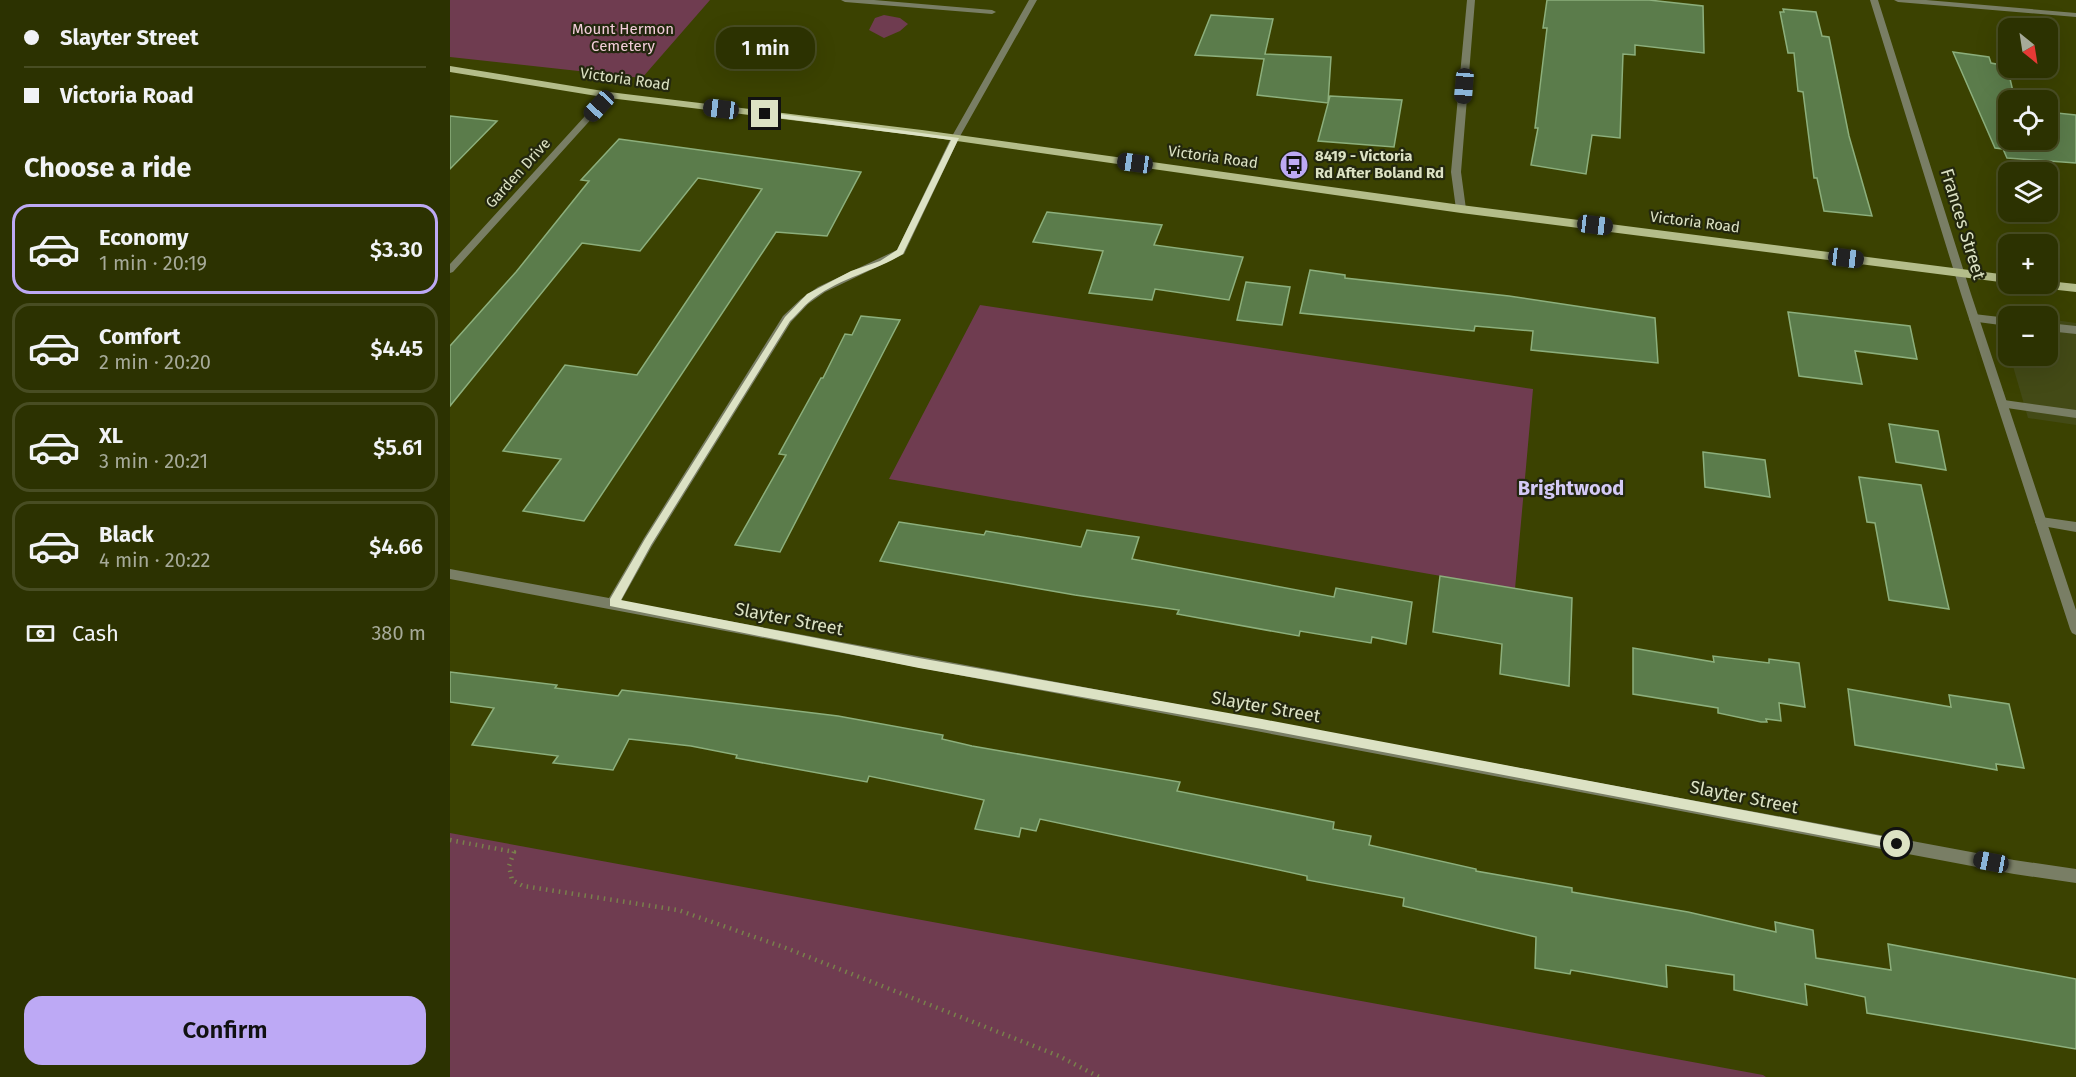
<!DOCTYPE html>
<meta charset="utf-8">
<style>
body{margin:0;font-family:"Fira Sans",sans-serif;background:#343a0b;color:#f1f3f6;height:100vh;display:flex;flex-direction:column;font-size:22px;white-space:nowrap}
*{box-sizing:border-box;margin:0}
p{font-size:20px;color:#a6aa99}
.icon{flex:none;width:33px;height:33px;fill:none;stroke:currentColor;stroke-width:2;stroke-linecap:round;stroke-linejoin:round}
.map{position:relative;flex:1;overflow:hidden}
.sheet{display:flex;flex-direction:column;background:#2c3201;width:450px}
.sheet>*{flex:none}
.top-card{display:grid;align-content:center;height:132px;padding:0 24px;background:#2c3201}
.needle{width:39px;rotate:150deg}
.controls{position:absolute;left:1548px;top:18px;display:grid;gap:12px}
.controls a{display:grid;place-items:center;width:60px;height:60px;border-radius:12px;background:#2c3201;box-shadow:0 6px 24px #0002,0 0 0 2px #484d23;font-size:30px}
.end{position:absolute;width:27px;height:27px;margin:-14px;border:8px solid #dce2c4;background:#111;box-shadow:0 0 0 3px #111}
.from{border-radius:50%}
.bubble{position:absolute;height:42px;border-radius:18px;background:#2c3201;box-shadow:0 6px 24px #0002,0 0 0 2px #484d23;font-size:20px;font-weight:600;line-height:42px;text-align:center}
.car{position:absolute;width:18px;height:36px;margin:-18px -9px;border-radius:8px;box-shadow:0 0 4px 2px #0007;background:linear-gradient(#222 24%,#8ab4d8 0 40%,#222 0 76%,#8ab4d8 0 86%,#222 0)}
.top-card b{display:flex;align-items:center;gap:21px;height:57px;font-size:22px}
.top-card b+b{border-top:2px solid #484d23}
.top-card i{width:15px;height:15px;background:#f1f3f6}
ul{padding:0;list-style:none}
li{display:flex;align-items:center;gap:18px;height:90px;margin:0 12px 9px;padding:0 12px;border:3px solid #484d23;border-radius:18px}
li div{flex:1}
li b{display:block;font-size:22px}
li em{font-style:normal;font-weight:600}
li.on{border-color:#bda9f5}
li>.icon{width:54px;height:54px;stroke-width:1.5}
h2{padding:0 24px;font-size:27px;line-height:72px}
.pay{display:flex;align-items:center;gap:15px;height:66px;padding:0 24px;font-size:22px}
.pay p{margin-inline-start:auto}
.cta{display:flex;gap:12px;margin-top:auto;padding:12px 24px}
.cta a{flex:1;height:69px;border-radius:18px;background:#bda9f5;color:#111;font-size:24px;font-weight:600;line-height:69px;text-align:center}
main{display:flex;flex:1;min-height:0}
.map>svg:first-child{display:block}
</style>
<main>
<section class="sheet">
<div class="top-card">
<b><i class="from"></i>Slayter Street</b>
<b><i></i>Victoria Road</b>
</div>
<h2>Choose a ride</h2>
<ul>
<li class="on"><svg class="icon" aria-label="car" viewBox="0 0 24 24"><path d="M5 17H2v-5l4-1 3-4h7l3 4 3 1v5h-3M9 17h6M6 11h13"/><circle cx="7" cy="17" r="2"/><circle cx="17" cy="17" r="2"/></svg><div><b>Economy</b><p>1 min · 20:19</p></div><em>$3.30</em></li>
<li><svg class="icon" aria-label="car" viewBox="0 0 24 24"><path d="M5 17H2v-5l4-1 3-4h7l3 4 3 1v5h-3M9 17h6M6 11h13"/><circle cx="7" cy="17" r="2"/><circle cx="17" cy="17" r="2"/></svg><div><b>Comfort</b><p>2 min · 20:20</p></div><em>$4.45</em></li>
<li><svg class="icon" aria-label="car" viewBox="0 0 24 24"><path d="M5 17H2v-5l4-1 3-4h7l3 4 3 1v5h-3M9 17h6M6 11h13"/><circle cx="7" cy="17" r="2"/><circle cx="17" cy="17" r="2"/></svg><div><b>XL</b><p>3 min · 20:21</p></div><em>$5.61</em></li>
<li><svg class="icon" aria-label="car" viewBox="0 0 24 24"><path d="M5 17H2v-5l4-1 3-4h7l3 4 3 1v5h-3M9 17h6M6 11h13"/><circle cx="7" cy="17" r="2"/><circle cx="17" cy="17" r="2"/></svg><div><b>Black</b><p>4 min · 20:22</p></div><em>$4.66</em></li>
</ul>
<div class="pay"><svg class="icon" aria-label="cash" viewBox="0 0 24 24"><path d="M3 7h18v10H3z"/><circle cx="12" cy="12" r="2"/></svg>Cash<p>380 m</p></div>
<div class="cta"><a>Confirm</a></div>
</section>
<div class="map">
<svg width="1626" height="1077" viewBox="0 0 1626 1077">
<rect width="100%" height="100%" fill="#3b4201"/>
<path fill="#434a16" d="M 1598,319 L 1626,323 L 1626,425 L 1578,418 L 1560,356 L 1598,356 Z"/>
<path fill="#6f3c50" d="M 0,0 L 260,0 L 192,78 L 0,57 Z
M 434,15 L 450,18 L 458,24 L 450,31 L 434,38 L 419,30 L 425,18 Z
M 530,305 L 1083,389 L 1065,589 L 439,479 Z
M 0,833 L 1313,1075 L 1316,1077 L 0,1077 Z"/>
<path fill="#5b7c4b" stroke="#8caf7c" stroke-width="1.5" d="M 1097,0 L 1199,0 L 1253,6 L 1254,53 L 1185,45 L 1185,55 L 1173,54 L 1170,138 L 1142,135 L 1136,174 L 1081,165 L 1088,128 L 1085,128 L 1097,28 L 1093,28 Z
M 1333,9 L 1366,12 L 1372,36 L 1379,37 L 1399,136 L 1422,216 L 1374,211 L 1367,178 L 1364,178 L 1353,92 L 1348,91 L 1344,53 L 1338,53 L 1330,12 L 1334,12 Z
M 761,15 L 823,19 L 815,54 L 881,57 L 878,103 L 807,95 L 814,59 L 745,55 Z
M 1503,52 L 1539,57 L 1541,63 L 1557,66 L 1565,100 L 1558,100 L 1558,140 L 1598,140 L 1598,112 L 1626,115 L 1626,163 L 1557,158 L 1553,149 L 1545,148 Z
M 880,96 L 952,100 L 944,147 L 868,141 Z
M 0,116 L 47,121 L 0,169 Z
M 169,139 L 411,172 L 377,236 L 326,232 L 134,521 L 73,511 L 111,459 L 53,451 L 115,365 L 187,375 L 312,189 L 248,178 L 190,251 L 132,243 L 0,406 L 0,346 L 66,272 L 139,181 L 131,180 Z
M 597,212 L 712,225 L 704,245 L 793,257 L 779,300 L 705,289 L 702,300 L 639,293 L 653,251 L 583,242 Z
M 860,270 L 895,275 L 895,278 L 1059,296 L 1205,318 L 1208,363 L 1081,350 L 1083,331 L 1025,326 L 1024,331 L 850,313 Z
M 796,282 L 840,287 L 832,325 L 787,320 Z
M 1338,312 L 1460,326 L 1467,359 L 1405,351 L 1412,384 L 1349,376 Z
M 411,316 L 450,320 L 330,552 L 285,545 L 336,455 L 329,454 L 371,378 L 373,378 L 395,334 L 402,335 Z
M 1439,424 L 1488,431 L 1496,470 L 1446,462 Z
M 1253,452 L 1315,460 L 1320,497 L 1255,487 Z
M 1409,477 L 1471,485 L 1499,609 L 1439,600 L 1425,523 L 1417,522 Z
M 449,522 L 534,535 L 536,531 L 631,547 L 637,530 L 689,537 L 682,559 L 884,597 L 886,588 L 962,602 L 956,644 L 922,637 L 921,643 L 850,631 L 849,636 L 727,614 L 729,610 L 625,595 L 430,561 Z
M 990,576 L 1122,598 L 1119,686 L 1050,674 L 1052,644 L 983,632 Z
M 1183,648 L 1264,662 L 1263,656 L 1319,663 L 1319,659 L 1349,663 L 1355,707 L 1329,703 L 1331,721 L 1316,719 L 1317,722 L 1311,722 L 1268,713 L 1268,708 L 1183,694 Z
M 0,672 L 107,685 L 105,688 L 168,696 L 172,690 L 388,716 L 493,735 L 492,739 L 522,746 L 730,782 L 727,791 L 884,822 L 883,829 L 921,836 L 919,845 L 1026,869 L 1026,871 L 1122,888 L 1122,892 L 1238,912 L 1326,932 L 1325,922 L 1363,930 L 1366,958 L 1441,970 L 1438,944 L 1626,979 L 1626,1049 L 1417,1013 L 1415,997 L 1355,984 L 1357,1005 L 1284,990 L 1284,975 L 1216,965 L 1217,987 L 1121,970 L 1120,974 L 1085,968 L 1086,937 L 953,906 L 954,898 L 857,880 L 857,876 L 590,819 L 586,831 L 571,828 L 569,837 L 525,829 L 534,800 L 419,776 L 417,782 L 286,758 L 287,755 L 241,746 L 179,739 L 163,770 L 103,763 L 108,756 L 22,745 L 44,708 L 0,702 Z
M 1398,689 L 1501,707 L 1499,695 L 1559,704 L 1574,768 L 1546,764 L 1547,770 L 1405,745 Z"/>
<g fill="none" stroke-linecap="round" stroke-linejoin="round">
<path stroke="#79804c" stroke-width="4.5" stroke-dasharray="1.5 5" stroke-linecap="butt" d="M 0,840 L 64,852 L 59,866 L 62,880 L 73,886 L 228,910 L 336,948 L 609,1056 L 649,1077"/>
<path fill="#797e65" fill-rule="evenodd" d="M 1524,314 L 1558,318 L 1558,326 L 1520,321 L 1519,318 Z
M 1598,323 L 1626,326 L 1626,334 L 1598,331 Z
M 1554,400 L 1626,410 L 1626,418 L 1550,407 L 1549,404 L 1550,401 Z
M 1591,517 L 1626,522 L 1626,532 L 1587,525 L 1585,522 L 1587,519 Z"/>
<path fill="#797e65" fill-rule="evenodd" d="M 391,0 L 424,0 L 542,10 L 546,12 L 542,14 L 395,2 Z"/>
<path fill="#797e65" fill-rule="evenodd" d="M 579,0 L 587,0 L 509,138 L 454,254 L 375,292 L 358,304 L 341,322 L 202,546 L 171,601 L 1564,860 L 1626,869 L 1626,883 L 1564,874 L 0,579 L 0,569 L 159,598 L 194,538 L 333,316 L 351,299 L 368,287 L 447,250 L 501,138 Z
M 1420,0 L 1428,0 L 1521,294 L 1626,610 L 1626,635 L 1622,633 L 1620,629 L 1511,294 Z
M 1444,0 L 1476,0 L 1626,13 L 1626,17 L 1448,2 Z
M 156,93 L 163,95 L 3,272 L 0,273 L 0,264 Z"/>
<path fill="#797e65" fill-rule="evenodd" d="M 1017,0 L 1025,0 L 1011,172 L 1016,209 L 1011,212 L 1006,209 L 1001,172 Z"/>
<path fill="#b4bd8a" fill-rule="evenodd" d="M 0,66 L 159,92 L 472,130 L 1011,205 L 1558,275 L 1558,283 L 1011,213 L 472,136 L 159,98 L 0,72 Z
M 1598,281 L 1626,284 L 1626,292 L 1590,288 L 1584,284 L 1598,284 Z"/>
</g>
<path fill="#dce2c4" d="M 315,112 L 509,138 L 453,254 C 425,271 391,278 364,298 C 355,304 348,314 340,321 L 201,545 L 171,600 L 469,658 L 812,719 L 1447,839 L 1451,840 L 1451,849 L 1447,850 L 812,729 L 469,668 L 160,606 L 160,599 L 195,539 L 335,317 L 357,294 L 401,271 L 430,261 L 447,250 L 501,140 L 313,116 Z"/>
<defs>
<g id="bus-disc" transform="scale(1.5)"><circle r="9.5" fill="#bda9f5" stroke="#23270e"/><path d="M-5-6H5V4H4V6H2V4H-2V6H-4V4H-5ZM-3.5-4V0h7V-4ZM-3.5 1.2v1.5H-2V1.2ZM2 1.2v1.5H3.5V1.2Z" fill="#111"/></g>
</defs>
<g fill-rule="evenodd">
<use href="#bus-disc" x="844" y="165"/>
</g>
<g text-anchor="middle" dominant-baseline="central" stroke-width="4.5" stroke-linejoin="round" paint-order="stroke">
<g font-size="15" fill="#f3cdda" stroke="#23270e">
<text x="173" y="29">Mount Hermon<tspan x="173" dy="17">Cemetery</tspan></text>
</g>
<g font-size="15" fill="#dce2c4" stroke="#23270e">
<text transform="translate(175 79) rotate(8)">Victoria Road</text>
<text transform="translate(763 157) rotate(8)">Victoria Road</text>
<text transform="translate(68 173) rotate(-48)">Garden Drive</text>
<text transform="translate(1245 222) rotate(7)">Victoria Road</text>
</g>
<g font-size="15" font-weight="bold" fill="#dce2c4" stroke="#23270e" text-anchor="start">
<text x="865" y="156">8419 - Victoria<tspan x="865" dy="17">Rd After Boland Rd</tspan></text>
</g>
<g font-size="18" fill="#dce2c4" stroke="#23270e">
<text transform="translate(1513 224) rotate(73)">Frances Street</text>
<text transform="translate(339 619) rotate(11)">Slayter Street</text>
<text transform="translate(816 707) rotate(10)">Slayter Street</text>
<text transform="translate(1294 797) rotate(11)">Slayter Street</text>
</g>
<g font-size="20" font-weight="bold" fill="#d4caf5" stroke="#23270e">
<text x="1121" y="488">Brightwood</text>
</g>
</g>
</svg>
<div class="controls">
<a><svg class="needle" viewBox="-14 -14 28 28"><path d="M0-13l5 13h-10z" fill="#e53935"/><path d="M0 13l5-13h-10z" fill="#a6aa99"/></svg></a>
<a><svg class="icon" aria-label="locate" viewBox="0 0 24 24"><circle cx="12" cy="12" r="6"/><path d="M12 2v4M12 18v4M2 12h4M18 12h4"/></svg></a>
<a><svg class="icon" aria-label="layers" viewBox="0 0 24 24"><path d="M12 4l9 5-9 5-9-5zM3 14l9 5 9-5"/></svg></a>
<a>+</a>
<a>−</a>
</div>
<i class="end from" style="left:1447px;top:844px"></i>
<i class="end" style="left:315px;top:114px"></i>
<div class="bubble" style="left:266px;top:27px;width:99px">1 min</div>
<i class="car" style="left:1014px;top:86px;rotate:185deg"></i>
<i class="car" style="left:149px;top:106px;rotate:223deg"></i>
<i class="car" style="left:271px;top:109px;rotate:277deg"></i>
<i class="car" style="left:685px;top:163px;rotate:278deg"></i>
<i class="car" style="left:1145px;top:225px;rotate:97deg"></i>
<i class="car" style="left:1396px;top:258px;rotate:97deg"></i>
<i class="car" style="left:1541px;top:862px;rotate:281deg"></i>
</div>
</main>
